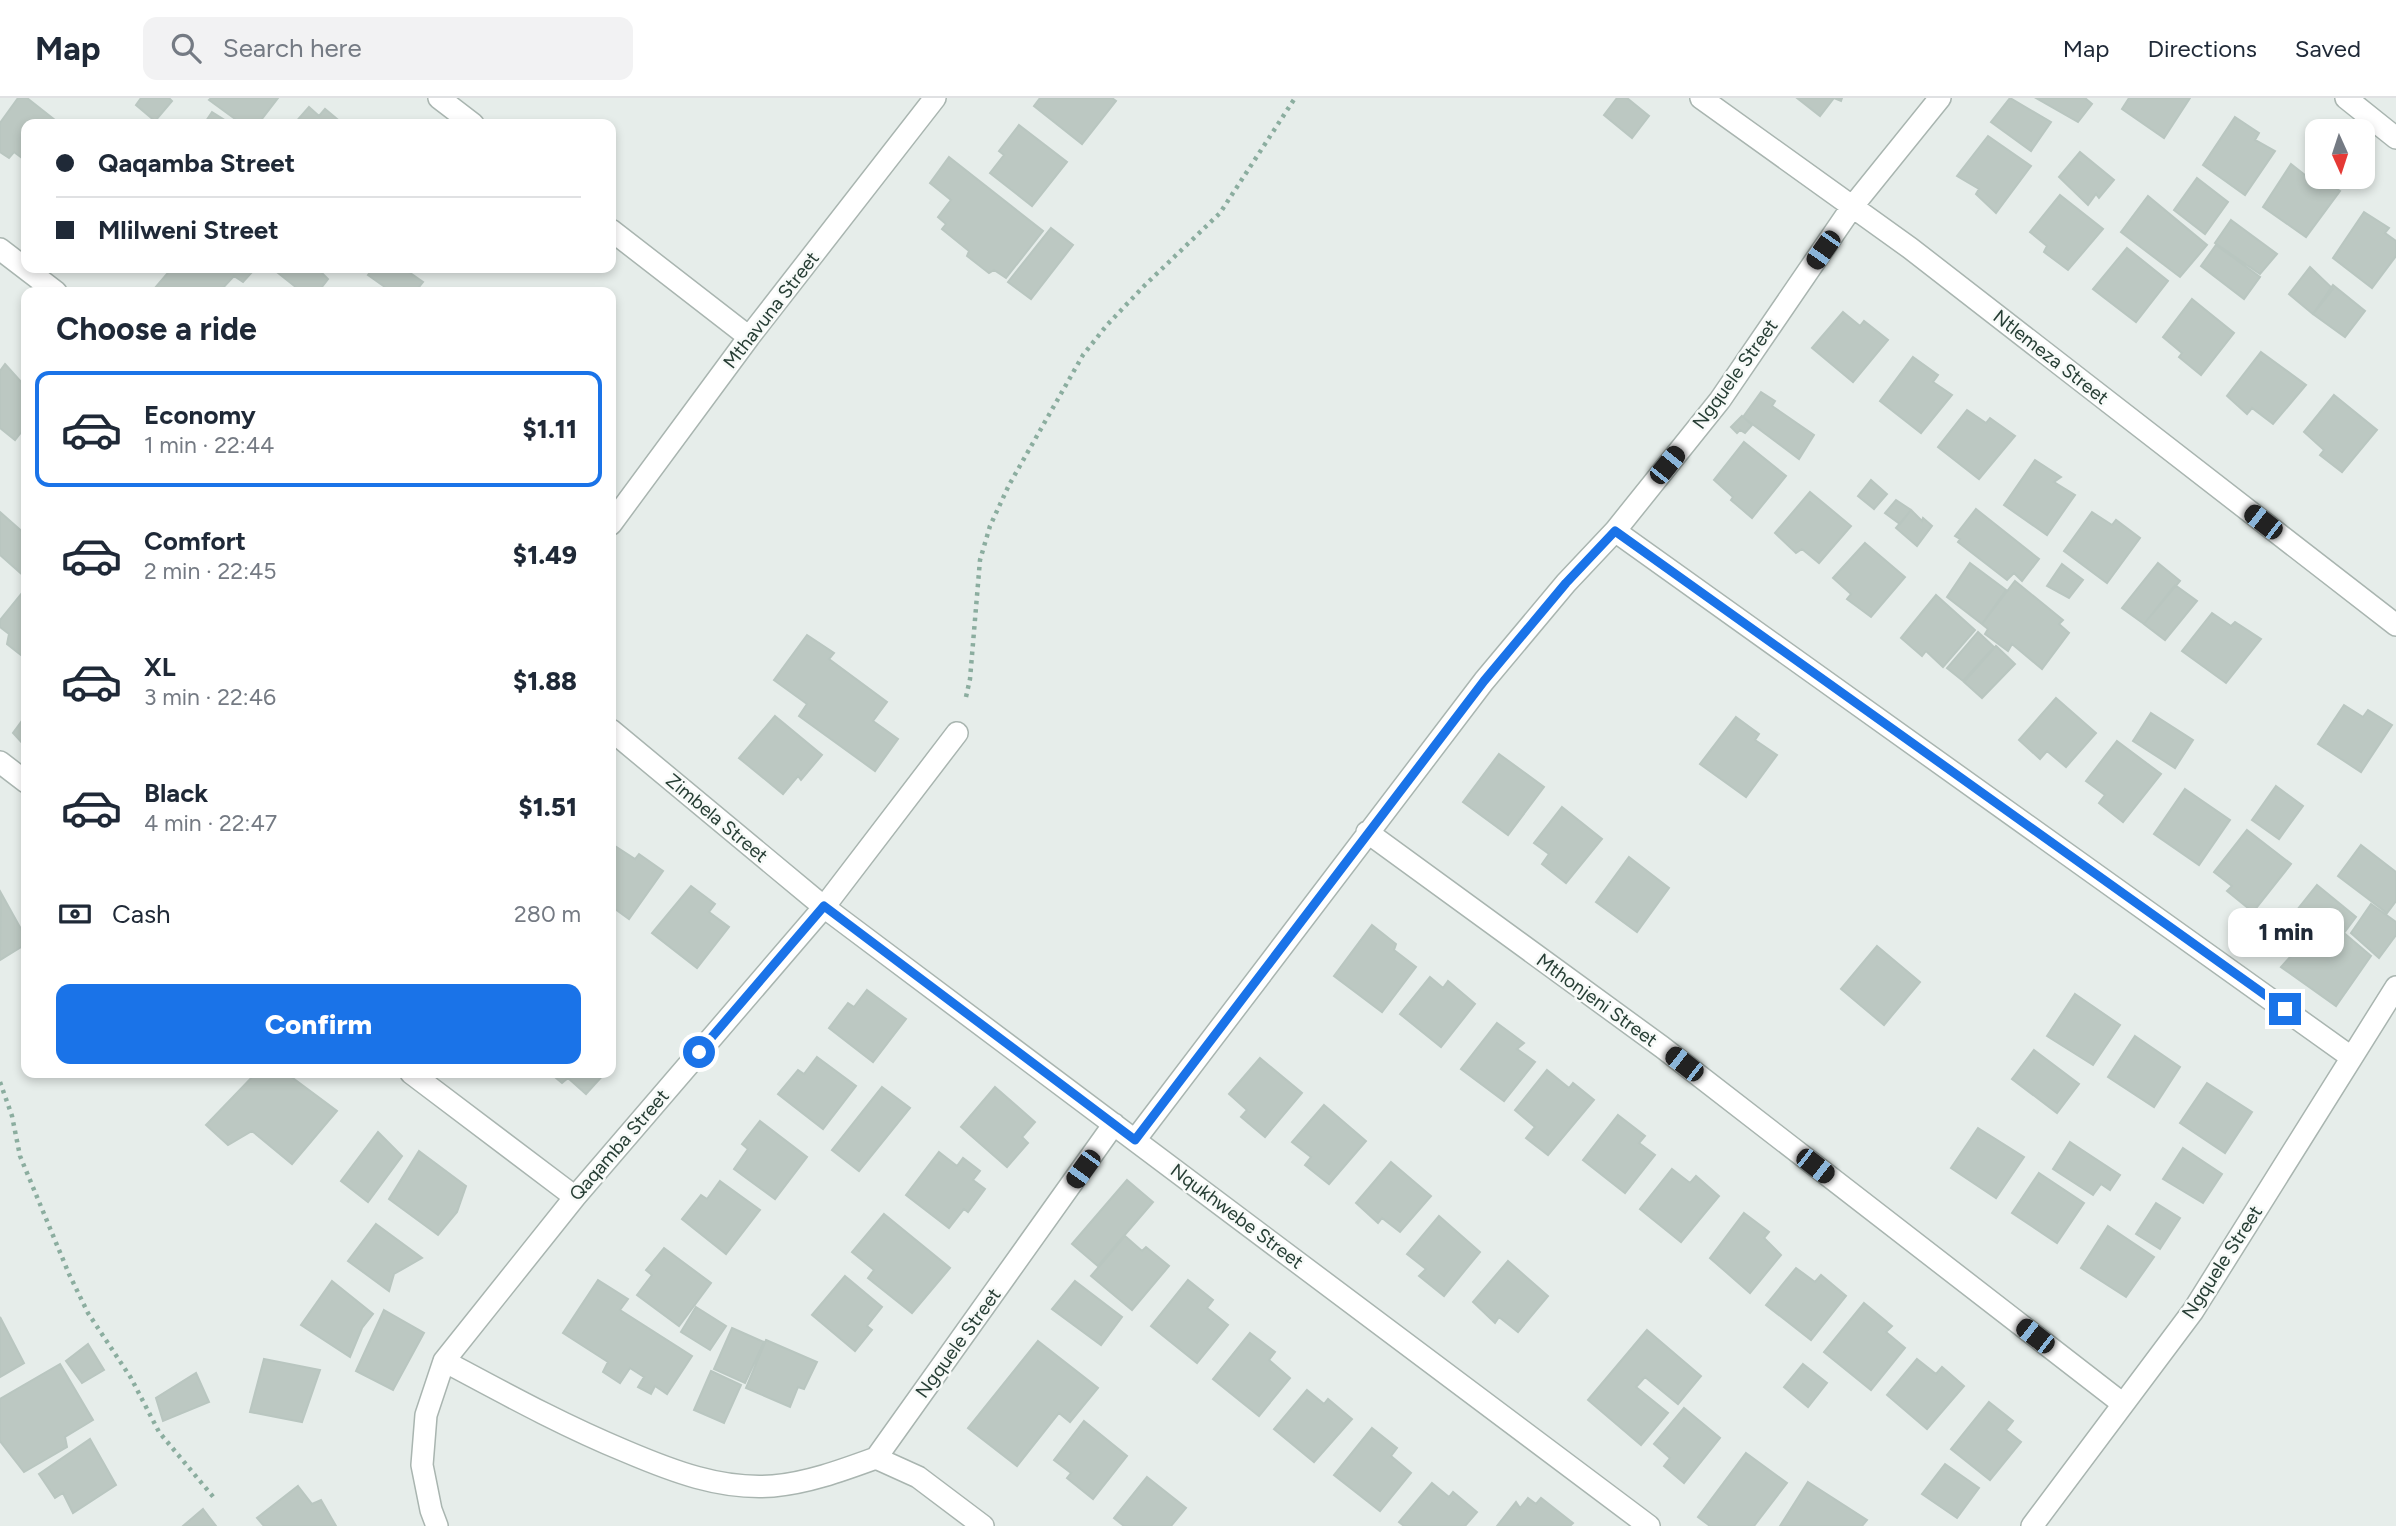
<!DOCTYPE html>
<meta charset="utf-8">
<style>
body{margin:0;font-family:Figtree,sans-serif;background:#f2f2f3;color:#1f2937;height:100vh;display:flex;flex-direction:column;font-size:26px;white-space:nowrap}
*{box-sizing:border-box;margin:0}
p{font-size:23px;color:#747a83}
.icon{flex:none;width:38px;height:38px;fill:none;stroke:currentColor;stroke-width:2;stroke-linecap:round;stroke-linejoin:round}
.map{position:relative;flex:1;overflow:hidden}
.details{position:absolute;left:21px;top:189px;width:595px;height:791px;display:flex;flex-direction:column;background:#fff;border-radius:14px;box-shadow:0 4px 10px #0003}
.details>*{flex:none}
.banner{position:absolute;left:21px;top:21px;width:595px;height:154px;border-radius:14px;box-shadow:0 4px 10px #0003;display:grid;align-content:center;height:154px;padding:0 35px;background:#fff}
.needle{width:46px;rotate:177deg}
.buttons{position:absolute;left:2305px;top:21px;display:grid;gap:14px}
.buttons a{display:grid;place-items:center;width:70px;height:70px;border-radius:14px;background:#fff;box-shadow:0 4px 10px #0003;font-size:35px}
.end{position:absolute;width:32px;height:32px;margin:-16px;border:9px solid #1a73e8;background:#fff;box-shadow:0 0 0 4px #fff}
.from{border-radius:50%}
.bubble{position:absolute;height:49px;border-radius:14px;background:#fff;box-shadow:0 4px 10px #0003;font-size:23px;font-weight:800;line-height:49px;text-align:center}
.car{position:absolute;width:21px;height:42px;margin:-21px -10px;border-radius:9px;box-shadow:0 0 5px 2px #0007;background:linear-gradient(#222 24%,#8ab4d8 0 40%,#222 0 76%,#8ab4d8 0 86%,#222 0)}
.banner b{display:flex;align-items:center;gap:24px;height:66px;font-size:26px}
.banner b+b{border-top:2px solid #e0e1e3}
.banner i{width:18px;height:18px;background:#1f2937}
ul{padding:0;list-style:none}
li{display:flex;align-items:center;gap:21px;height:116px;margin:0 14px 10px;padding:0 21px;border:4px solid transparent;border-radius:14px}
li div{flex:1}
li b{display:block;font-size:26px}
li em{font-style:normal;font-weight:800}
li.current{border-color:#1a73e8}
li>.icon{width:63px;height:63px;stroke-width:1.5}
h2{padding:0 35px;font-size:32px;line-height:84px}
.pay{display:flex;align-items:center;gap:18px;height:77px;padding:0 35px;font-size:26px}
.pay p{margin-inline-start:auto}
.primary-button{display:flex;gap:14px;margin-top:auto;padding:14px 35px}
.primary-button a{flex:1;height:80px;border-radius:14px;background:#1a73e8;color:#fff;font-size:28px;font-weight:800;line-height:80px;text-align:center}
header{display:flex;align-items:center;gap:42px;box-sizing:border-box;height:98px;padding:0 35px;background:#fff;border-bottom:2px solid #e0e1e3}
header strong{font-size:33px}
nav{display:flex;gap:38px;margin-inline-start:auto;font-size:24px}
.search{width:490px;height:63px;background:#f2f2f3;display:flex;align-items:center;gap:18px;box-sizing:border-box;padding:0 24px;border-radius:14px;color:#747a83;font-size:26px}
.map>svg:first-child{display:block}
</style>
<header>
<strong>Map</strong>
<div class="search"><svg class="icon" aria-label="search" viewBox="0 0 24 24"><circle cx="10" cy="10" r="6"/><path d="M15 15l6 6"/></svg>Search here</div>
<nav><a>Map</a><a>Directions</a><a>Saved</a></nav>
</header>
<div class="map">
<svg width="2396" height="1428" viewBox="0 0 2396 1428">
<rect width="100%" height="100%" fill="#e6edea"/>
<path fill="#bcc8c2" stroke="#b9c6c0" stroke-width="2" d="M 18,0 L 27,0 L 60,26 L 26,26 L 26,63 L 14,54 L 9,60 L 0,54 L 0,25 Z
M 141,0 L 169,0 L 172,3 L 155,23 L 136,7 Z
M 211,0 L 278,0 L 258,26 L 242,26 L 209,2 Z
M 1040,0 L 1112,0 L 1116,3 L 1082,46 L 1034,8 Z
M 1617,0 L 1627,0 L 1649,18 L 1632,40 L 1604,17 Z
M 1797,0 L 1842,0 L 1841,3 L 1834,0 L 1820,18 Z
M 2010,0 L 2051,24 L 2031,53 L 1991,24 Z
M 2036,0 L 2085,0 L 2092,6 L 2078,24 Z
M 2129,0 L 2190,0 L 2164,40 L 2122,11 Z
M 309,9 L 319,18 L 325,11 L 343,26 L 294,26 Z
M 212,14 L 231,26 L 204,26 Z
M 2235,19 L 2259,35 L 2255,42 L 2275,53 L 2245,97 L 2203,67 Z
M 1019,27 L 1067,64 L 1032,108 L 990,75 L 1004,57 L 999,53 Z
M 1988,38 L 2031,68 L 1996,115 L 1976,96 L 1979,91 L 1957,78 Z
M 2080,54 L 2114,82 L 2099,100 L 2096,96 L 2088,107 L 2059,79 Z
M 949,59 L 1043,133 L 1006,180 L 994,172 L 989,175 L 967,158 L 969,153 L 942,131 L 946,126 L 938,119 L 951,102 L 930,85 Z
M 2291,66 L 2310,81 L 2314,76 L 2340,93 L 2306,139 L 2263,109 Z
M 2197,80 L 2228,104 L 2205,136 L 2174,112 Z
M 2060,97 L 2103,131 L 2068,172 L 2044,154 L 2047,148 L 2030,134 Z
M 2148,98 L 2207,147 L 2180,179 L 2121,134 Z
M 2364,114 L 2389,130 L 2385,135 L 2396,143 L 2396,158 L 2372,190 L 2333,160 Z
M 2231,122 L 2277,156 L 2260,176 L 2215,145 Z
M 1051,130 L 1073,147 L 1031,201 L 1008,184 Z
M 2216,147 L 2260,179 L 2244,201 L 2201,168 Z
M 2127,150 L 2168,183 L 2136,224 L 2093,191 Z
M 2310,169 L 2333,191 L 2313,216 L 2289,196 Z
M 172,170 L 248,170 L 253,173 L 243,184 L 234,178 L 219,194 L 158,194 L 154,191 Z
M 317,170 L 328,181 L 318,194 L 302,194 L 273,171 Z
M 373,170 L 403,170 L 423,184 L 415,194 L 392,194 L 368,177 Z
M 2333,187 L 2365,213 L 2345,239 L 2313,216 Z
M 2192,201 L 2234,235 L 2201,277 L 2179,259 L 2182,255 L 2163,239 Z
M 1843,214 L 1860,228 L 1864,223 L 1888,242 L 1853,284 L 1812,250 Z
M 2261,254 L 2306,287 L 2273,326 L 2252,310 L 2247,316 L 2227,298 Z
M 1913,259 L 1938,277 L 1933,284 L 1952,297 L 1921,335 L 1880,303 Z
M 5,266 L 22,285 L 26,281 L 26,328 L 15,342 L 0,330 L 0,273 Z
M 1761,294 L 1775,303 L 1772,308 L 1814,337 L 1799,361 L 1743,319 Z
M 2334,297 L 2377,332 L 2342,374 L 2320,357 L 2324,352 L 2304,334 Z
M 1967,312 L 1986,325 L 1990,320 L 2015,338 L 1979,381 L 1938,349 Z
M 1742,318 L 1752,327 L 1745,335 L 1740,332 L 1737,335 L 1731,329 Z
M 1744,344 L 1786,378 L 1752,420 L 1731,402 L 1733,399 L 1714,382 Z
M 2035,362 L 2061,379 L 2054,384 L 2075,397 L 2047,437 L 2004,407 Z
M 1871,382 L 1887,396 L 1874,411 L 1858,398 Z
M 1810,394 L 1851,428 L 1819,465 L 1802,451 L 1796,455 L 1775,435 Z
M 1896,402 L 1911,412 L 1900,426 L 1885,415 Z
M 1976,411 L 2039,461 L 2022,483 L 2014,475 L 2007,482 L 1958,444 L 1960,441 L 1955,438 Z
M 1911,412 L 1922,423 L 1923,420 L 1932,428 L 1917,448 L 1896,430 Z
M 0,414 L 26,437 L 25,479 L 0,457 Z
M 2092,414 L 2112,427 L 2116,422 L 2140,440 L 2107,485 L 2064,453 Z
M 1865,445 L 1905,479 L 1871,519 L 1847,501 L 1851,496 L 1833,480 Z
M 1970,465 L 2006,492 L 1982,526 L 1947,499 Z
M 2158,465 L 2180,483 L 2144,526 L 2122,510 Z
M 2062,466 L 2083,482 L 2069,500 L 2047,488 Z
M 2015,483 L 2063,522 L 2059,526 L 2069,535 L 2042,571 L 2012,546 L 2008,553 L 1985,536 L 1988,531 L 1982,526 Z
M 2175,487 L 2197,503 L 2165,542 L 2144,526 Z
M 26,490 L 26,561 L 7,546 L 9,536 L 0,529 L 0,522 Z
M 1936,497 L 1975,532 L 1943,569 L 1926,553 L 1922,558 L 1901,540 Z
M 2212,515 L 2231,528 L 2235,524 L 2261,541 L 2226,585 L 2182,553 Z
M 1978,534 L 1994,549 L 1963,583 L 1947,570 Z
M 807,537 L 834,555 L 829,561 L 887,604 L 873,623 L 898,641 L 875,673 L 799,618 L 807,606 L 774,582 Z
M 1996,548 L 2015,566 L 1982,600 L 1964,584 Z
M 2056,600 L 2096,635 L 2066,669 L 2047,653 L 2040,661 L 2019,642 Z
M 2344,607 L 2363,619 L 2368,612 L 2392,627 L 2361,674 L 2318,646 Z
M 2151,615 L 2193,642 L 2175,670 L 2133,643 Z
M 775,618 L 822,657 L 801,682 L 798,678 L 783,696 L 739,660 Z
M 1736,619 L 1759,636 L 1755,642 L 1777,657 L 1746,699 L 1700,666 Z
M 24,620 L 26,622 L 25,648 L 13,635 Z
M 2117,643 L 2161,676 L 2123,724 L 2099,705 L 2105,697 L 2086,683 Z
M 1499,656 L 1544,689 L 1508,737 L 1463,704 Z
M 2276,688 L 2303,708 L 2279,741 L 2252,722 Z
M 2185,691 L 2230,722 L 2199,767 L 2154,736 Z
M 1562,709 L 1602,741 L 1566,785 L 1542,766 L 1549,756 L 1534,745 Z
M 2247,732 L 2291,766 L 2253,814 L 2227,793 L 2232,788 L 2214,774 Z
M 2361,747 L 2396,774 L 2396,803 L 2387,815 L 2338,778 Z
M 615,748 L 635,761 L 639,756 L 663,773 L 629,821 L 611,808 L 611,754 Z
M 1629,759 L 1669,790 L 1637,834 L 1596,804 Z
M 2317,787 L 2356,819 L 2344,835 L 2371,858 L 2336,908 L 2281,869 L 2301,847 L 2281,832 Z
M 691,788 L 715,806 L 709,814 L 729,829 L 697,870 L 652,835 Z
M 1,795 L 26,840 L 26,846 L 0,862 Z
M 2371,806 L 2396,824 L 2396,837 L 2379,860 L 2351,835 Z
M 1372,827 L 1396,846 L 1394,852 L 1416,869 L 1382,914 L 1334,878 Z
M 1877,848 L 1920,884 L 1884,927 L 1841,891 Z
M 1430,879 L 1443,890 L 1448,883 L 1475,906 L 1441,949 L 1400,916 Z
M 867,892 L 906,921 L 873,964 L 829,930 L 848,905 L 854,909 Z
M 2075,896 L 2120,927 L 2093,967 L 2047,938 Z
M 1497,925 L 1524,945 L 1517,951 L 1535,964 L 1504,1003 L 1461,971 Z
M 2135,938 L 2180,969 L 2154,1009 L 2108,979 Z
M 2034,952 L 2079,986 L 2057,1015 L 2012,981 Z
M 817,959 L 856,988 L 823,1031 L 778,996 L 798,972 L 804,976 Z
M 1260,960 L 1302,995 L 1265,1039 L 1241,1019 L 1247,1012 L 1229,996 Z
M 1547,972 L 1569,990 L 1573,985 L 1594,1002 L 1548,1057 L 1526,1040 L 1535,1029 L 1515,1012 Z
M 256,975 L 286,975 L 337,1013 L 292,1066 L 252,1033 L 228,1047 L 206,1027 Z
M 550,975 L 605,975 L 586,996 L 568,980 L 562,985 Z
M 2207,985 L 2252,1014 L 2225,1055 L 2180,1025 Z
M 882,989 L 910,1010 L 859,1073 L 832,1052 Z
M 995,989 L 1035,1024 L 1022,1039 L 1028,1045 L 1007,1069 L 961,1029 Z
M 1324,1007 L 1366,1043 L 1329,1086 L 1305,1067 L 1311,1059 L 1292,1044 Z
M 1618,1017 L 1645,1038 L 1639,1045 L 1655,1057 L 1625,1095 L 1583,1062 Z
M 760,1023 L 807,1059 L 775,1101 L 734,1071 L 748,1051 L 742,1046 Z
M 1978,1030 L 2024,1059 L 1996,1100 L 1951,1070 Z
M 378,1034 L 402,1058 L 368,1104 L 341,1083 Z
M 2070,1044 L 2120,1077 L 2110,1092 L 2101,1086 L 2093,1097 L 2053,1071 Z
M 2183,1050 L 2222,1076 L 2203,1105 L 2163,1081 Z
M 419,1053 L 466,1088 L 457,1114 L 438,1137 L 389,1101 Z
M 939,1054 L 957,1068 L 963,1060 L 980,1073 L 973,1082 L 985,1091 L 968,1114 L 964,1111 L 949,1130 L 906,1097 Z
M 1391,1064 L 1431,1098 L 1400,1134 L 1382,1120 L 1378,1125 L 1356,1105 Z
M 1672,1071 L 1690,1085 L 1696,1078 L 1719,1098 L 1681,1144 L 1640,1111 Z
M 2039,1075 L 2084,1105 L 2057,1145 L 2012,1115 Z
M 1127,1082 L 1153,1104 L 1098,1168 L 1072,1146 Z
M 720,1083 L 760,1112 L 726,1156 L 682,1121 L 701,1097 L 707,1101 Z
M 2156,1105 L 2180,1120 L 2160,1151 L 2136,1136 Z
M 1744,1115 L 1769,1134 L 1764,1140 L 1781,1157 L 1750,1195 L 1710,1160 Z
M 884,1116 L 950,1170 L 912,1215 L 868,1180 L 874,1172 L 852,1154 Z
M 1439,1118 L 1480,1154 L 1444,1198 L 1419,1178 L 1426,1171 L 1407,1156 Z
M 376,1126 L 422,1160 L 394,1176 L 389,1193 L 348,1163 Z
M 2108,1128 L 2154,1159 L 2126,1199 L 2081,1170 Z
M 1125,1138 L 1142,1153 L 1146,1149 L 1169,1168 L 1132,1212 L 1091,1178 Z
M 664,1150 L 711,1185 L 679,1228 L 637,1197 L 652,1177 L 646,1172 Z
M 1508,1163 L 1548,1198 L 1518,1234 L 1499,1219 L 1495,1225 L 1473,1204 Z
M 1796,1170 L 1815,1184 L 1821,1177 L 1846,1198 L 1811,1242 L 1766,1207 Z
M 845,1178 L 882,1209 L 867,1228 L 872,1232 L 855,1253 L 812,1217 Z
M 598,1182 L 628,1201 L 620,1212 L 692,1258 L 667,1296 L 655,1288 L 651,1296 L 638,1289 L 644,1279 L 630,1270 L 620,1285 L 603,1274 L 608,1264 L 563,1235 Z
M 1188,1182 L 1213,1202 L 1207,1210 L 1228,1227 L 1197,1265 L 1151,1228 Z
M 332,1183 L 373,1216 L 362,1230 L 350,1259 L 301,1227 Z
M 1075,1183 L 1122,1219 L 1101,1247 L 1052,1211 Z
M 1864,1205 L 1892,1228 L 1886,1234 L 1905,1250 L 1871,1292 L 1824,1254 Z
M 696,1209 L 726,1228 L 710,1252 L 681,1234 Z
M 384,1212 L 424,1235 L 393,1292 L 356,1273 Z
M 0,1219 L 24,1265 L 0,1279 Z
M 732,1230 L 764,1244 L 745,1285 L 714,1271 Z
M 1647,1232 L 1701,1278 L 1678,1306 L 1645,1279 L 1636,1289 L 1668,1315 L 1641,1347 L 1588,1302 Z
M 1250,1235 L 1275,1254 L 1269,1262 L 1290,1280 L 1259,1318 L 1213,1281 Z
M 766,1242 L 817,1264 L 804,1291 L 798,1289 L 790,1309 L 746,1290 Z
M 1038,1243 L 1098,1290 L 1070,1324 L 1059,1315 L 1017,1368 L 968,1330 Z
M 88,1246 L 104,1272 L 82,1285 L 66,1263 Z
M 264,1261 L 320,1272 L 302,1324 L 250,1314 Z
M 1917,1261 L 1936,1276 L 1942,1269 L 1964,1288 L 1927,1331 L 1887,1297 Z
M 60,1266 L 93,1322 L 65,1339 L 67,1349 L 24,1374 L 0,1343 L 0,1301 Z
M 1803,1266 L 1827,1285 L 1808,1309 L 1784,1289 Z
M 711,1273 L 741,1287 L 724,1325 L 694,1312 Z
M 196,1275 L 209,1304 L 163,1323 L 156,1300 Z
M 1307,1292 L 1324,1306 L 1328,1301 L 1352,1321 L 1314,1364 L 1274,1331 Z
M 1989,1304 L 2013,1323 L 2006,1332 L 2021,1344 L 1990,1382 L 1951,1351 Z
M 1684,1310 L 1720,1340 L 1684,1385 L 1664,1368 L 1670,1360 L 1654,1346 Z
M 1084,1323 L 1127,1358 L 1093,1401 L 1067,1380 L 1071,1375 L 1054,1362 Z
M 1372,1330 L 1397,1350 L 1391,1358 L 1411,1375 L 1380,1413 L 1334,1377 Z
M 90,1341 L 116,1387 L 73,1415 L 63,1395 L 55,1400 L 39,1376 Z
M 1746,1355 L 1787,1385 L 1754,1428 L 1710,1428 L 1698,1419 Z
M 1945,1366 L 1979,1390 L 1957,1420 L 1922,1396 Z
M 1147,1379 L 1186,1410 L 1171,1428 L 1124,1428 L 1114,1420 Z
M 1808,1384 L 1867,1422 L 1862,1428 L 1780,1428 Z
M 1432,1385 L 1449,1399 L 1453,1394 L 1477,1414 L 1465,1428 L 1404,1428 L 1399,1424 Z
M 298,1388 L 312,1406 L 321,1402 L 336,1428 L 264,1428 L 257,1420 Z
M 1528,1400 L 1536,1406 L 1541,1400 L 1573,1425 L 1570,1428 L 1497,1428 L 1516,1404 L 1520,1410 Z
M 203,1411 L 216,1428 L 183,1428 Z"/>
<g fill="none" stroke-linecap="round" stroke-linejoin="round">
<g stroke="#a9b5b0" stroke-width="24">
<path id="minor" d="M 439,0 L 473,26
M 1701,0 L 1910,150 L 2396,527
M 2346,0 L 2396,40
M 611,132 L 749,239
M 0,151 L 56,194
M 611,426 L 749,239 L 935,0
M 1615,433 L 2351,959
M 611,632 L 824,809 L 1649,1428
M 0,664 L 26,684
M 1367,734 L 1662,949 L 2123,1306
M 411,975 L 575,1099
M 1135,1042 L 1484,583 L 1566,485 L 1615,433 L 1720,302 L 1852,109 L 1940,0
M 444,1263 C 504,1295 562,1327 625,1353 C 672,1373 721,1392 773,1388 C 808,1385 843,1372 876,1360
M 876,1360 L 1114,1026
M 876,1360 L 918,1379 L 983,1428
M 437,1428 L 431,1412 L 422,1367 L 426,1317 L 444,1263 L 575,1099 L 824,809 L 957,635
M 2032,1428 L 2193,1213 L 2396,889"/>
</g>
<path stroke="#8bad9f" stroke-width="4.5" stroke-dasharray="3.5 5" stroke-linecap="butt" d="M 966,599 L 970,581 L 980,462 L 990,428 L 1009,387 L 1083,257 L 1107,227 L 1145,187 L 1220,115 L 1295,0
M 0,984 L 12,1018 L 20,1058 L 69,1176 L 88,1215 L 131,1280 L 159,1334 L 215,1401"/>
<use href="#minor" stroke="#fff" stroke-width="21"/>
</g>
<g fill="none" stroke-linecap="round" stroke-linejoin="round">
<path stroke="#1a73e8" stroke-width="9" d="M 699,954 L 824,808 L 1135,1042 L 1484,583 L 1566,485 L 1615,433 L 2285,911"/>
</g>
<g text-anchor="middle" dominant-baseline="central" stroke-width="5" stroke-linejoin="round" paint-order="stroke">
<g font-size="19" fill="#273e35" stroke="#f7faf8">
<text transform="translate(771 212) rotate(-52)">Mthavuna Street</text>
<text transform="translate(2051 259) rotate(38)">Ntlemeza Street</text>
<text transform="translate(1735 276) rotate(-54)">Ngquele Street</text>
<text transform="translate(717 720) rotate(40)">Zimbela Street</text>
<text transform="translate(1597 902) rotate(36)">Mthonjeni Street</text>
<text transform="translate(619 1047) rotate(-49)">Qaqamba Street</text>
<text transform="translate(1237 1118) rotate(37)">Nqukhwebe Street</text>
<text transform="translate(2222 1164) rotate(-57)">Ngquele Street</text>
<text transform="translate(958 1245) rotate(-54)">Ngquele Street</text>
</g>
</g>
</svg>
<div class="buttons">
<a><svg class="needle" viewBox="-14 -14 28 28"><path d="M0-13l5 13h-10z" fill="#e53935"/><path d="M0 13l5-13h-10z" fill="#747a83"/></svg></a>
</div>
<i class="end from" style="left:699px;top:954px"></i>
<i class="end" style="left:2285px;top:911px"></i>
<div class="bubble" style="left:2228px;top:810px;width:116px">1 min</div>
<i class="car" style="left:1823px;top:152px;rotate:215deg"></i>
<i class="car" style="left:1667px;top:367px;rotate:39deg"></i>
<i class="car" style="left:2263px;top:424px;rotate:308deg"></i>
<i class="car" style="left:1684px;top:966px;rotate:308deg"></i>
<i class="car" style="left:1815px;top:1068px;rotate:128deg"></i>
<i class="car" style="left:1083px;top:1071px;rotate:216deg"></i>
<i class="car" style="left:2035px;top:1238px;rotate:308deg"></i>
<div class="banner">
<b><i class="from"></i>Qaqamba Street</b>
<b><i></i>Mlilweni Street</b>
</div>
<section class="details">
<h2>Choose a ride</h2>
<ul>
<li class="current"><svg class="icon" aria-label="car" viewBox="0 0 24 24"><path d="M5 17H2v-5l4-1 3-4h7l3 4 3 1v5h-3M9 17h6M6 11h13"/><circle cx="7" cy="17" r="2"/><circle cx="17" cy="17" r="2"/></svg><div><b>Economy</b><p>1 min · 22:44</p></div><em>$1.11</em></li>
<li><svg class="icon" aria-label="car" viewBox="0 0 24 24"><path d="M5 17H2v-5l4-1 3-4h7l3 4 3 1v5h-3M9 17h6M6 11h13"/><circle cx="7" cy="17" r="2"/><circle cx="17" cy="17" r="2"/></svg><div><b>Comfort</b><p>2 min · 22:45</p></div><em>$1.49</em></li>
<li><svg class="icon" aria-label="car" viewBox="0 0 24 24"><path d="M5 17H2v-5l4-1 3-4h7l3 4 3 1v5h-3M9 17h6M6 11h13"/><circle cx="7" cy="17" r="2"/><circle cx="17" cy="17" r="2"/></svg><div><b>XL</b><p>3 min · 22:46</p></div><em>$1.88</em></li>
<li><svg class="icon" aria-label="car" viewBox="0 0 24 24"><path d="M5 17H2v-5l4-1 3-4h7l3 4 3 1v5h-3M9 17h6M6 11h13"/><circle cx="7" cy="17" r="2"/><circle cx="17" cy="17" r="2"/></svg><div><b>Black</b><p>4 min · 22:47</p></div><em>$1.51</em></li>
</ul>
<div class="pay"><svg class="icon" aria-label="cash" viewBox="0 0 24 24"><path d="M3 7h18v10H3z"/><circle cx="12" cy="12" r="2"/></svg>Cash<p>280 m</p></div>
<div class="primary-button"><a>Confirm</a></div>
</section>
</div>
